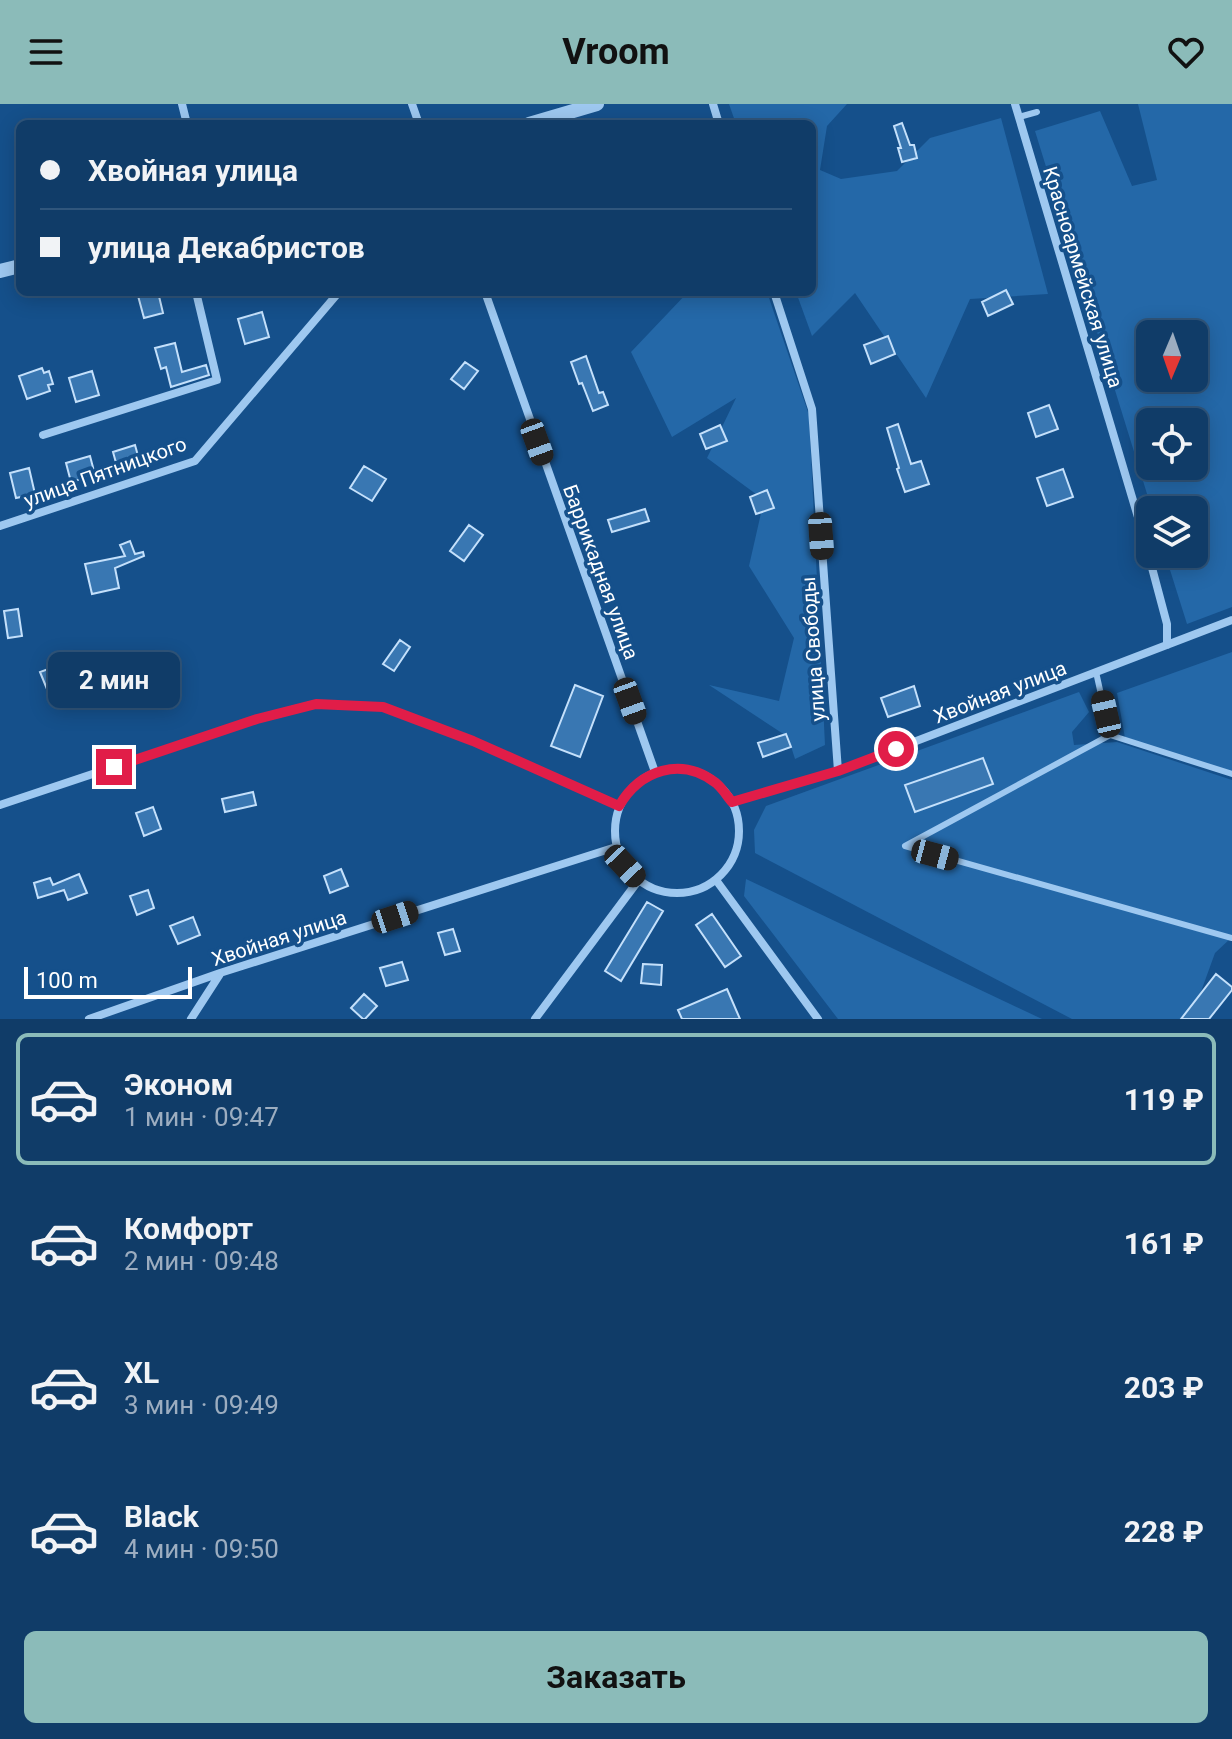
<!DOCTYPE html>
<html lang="ru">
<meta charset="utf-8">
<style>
body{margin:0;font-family:Roboto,sans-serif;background:#1e4771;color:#f1f3f6;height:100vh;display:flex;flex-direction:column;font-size:30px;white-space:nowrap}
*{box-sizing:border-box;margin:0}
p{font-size:26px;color:#9cadc0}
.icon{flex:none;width:44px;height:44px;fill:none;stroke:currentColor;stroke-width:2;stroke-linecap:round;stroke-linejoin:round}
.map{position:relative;height:915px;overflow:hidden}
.side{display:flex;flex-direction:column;background:#103c68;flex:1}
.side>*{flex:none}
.banner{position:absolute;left:16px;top:16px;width:800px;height:176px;border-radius:12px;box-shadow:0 4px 20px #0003,0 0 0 2px #30567c;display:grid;align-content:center;height:176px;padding:0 24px;background:#103c68}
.needle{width:52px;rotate:182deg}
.fabs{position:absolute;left:1136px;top:216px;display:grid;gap:16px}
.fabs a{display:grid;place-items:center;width:72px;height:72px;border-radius:12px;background:#103c68;box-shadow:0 4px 20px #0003,0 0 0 2px #30567c;font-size:40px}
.scale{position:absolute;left:24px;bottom:20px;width:168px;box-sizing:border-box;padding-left:8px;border:4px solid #fff;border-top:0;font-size:22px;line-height:28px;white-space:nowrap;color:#fff;-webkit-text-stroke:6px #15508b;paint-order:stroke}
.end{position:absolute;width:36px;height:36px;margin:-18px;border:10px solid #e11d48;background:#fff;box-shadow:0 0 0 4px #fff}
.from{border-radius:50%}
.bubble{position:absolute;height:56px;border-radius:12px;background:#103c68;box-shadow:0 4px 20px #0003,0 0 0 2px #30567c;font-size:26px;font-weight:700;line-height:56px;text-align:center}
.car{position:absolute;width:24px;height:48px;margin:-24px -12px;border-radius:10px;box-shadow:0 0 6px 2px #0007;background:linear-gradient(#222 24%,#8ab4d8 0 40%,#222 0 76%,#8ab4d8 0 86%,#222 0)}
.banner b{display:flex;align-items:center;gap:28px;height:76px;font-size:30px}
.banner b+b{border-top:2px solid #30567c}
.banner i{width:20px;height:20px;background:#f1f3f6}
ul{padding:14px 0 0;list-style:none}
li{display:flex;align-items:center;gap:24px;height:132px;margin:0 16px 12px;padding:0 8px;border:4px solid transparent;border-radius:12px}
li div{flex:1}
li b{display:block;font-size:30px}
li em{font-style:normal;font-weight:700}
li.current{border-color:#8bbbb9}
li>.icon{width:72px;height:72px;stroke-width:1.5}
.primary-button{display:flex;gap:16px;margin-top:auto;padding:16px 24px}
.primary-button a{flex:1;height:92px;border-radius:12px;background:#8bbbb9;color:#111;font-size:32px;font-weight:700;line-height:92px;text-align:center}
header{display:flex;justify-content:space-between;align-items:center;height:104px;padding:0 24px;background:#8bbbb9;color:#111;font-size:36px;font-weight:700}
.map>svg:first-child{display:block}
</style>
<header><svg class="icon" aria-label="menu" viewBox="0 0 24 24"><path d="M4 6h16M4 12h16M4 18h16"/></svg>Vroom<svg class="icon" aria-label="heart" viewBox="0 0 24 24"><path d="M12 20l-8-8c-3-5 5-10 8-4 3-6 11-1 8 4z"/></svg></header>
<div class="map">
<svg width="1232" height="915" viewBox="0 0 1232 915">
<rect width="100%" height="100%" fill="#15508b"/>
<path fill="#2468a8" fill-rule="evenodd" d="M 729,0 L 847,0 L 827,22 L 820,66 L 841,75 L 897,67 L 930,34 L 1001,14 L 1048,190 L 970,195 L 926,294 L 855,189 L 812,232 L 796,188 L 812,188 L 812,20 L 736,20 Z
M 1138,0 L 1232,0 L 1232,503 L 1187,520 L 1165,450 L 1194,450 L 1194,406 L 1152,406 L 1035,27 L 1100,7 L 1132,82 L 1157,76 ZM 1150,230 L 1194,230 L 1194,274 L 1150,274 ZM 1194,318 L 1194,362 L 1150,362 L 1150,318 Z
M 688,188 L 767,188 L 809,311 L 825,641 L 795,655 L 788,633 L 709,581 L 779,597 L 794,534 L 749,462 L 764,396 L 707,354 L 736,294 L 672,333 L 631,248 Z
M 1232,548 L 1232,668 L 1125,634 L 1117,589 Z
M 1079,588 L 1089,608 L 1072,628 L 1074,641 L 1117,638 L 1232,676 L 1232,833 L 1215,849 L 1191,915 L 1072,915 L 755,749 L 754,726 L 766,702 Z
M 746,775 L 1042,915 L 838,915 L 744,792 Z"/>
<path fill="#3977b2" stroke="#c4e0fb" stroke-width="2" d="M 902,19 L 910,41 L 914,41 L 917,54 L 902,58 L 898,44 L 901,44 L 894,22 Z
M 1006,186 L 1013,200 L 988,212 L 982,198 Z
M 137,188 L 158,188 L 163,209 L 144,214 Z
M 262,208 L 269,233 L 245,240 L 238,215 Z
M 888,232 L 895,250 L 871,260 L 864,241 Z
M 175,239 L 182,268 L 206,261 L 209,271 L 171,283 L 166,263 L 161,265 L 155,244 Z
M 586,252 L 599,289 L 603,288 L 608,301 L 593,307 L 582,279 L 579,280 L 571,258 Z
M 465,258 L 478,267 L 464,285 L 451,275 Z
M 42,264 L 44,269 L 49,267 L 53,280 L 48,281 L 50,287 L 27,295 L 19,272 Z
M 92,267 L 99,291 L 76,298 L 69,274 Z
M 1049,301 L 1058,325 L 1036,333 L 1028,309 Z
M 898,320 L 911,360 L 921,357 L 929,380 L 905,388 L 897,365 L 899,364 L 887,324 Z
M 720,321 L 727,337 L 706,345 L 700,330 Z
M 135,341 L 140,359 L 118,366 L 113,348 Z
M 90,352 L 95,371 L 71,378 L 66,359 Z
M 364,362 L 386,375 L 372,397 L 350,384 Z
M 29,364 L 35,390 L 16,394 L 10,369 Z
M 1063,365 L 1073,393 L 1047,402 L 1037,374 Z
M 767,386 L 774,404 L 756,410 L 750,393 Z
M 645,405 L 649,417 L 612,428 L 608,416 Z
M 469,421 L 483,431 L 464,457 L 450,447 Z
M 130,437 L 135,450 L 143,448 L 144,452 L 115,464 L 119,484 L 92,490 L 85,460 L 125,452 L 120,441 Z
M 18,505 L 22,532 L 8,534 L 4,507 Z
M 400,536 L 410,543 L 394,567 L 383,560 Z
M 59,561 L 70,587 L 51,595 L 40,568 Z
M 146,575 L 147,590 L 123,591 L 123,576 Z
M 575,581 L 603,592 L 580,653 L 551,642 Z
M 914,582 L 920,602 L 888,613 L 881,594 Z
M 786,630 L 791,643 L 763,653 L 758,639 Z
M 983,654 L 993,680 L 915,708 L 905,681 Z
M 253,688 L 256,701 L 225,708 L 222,695 Z
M 153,703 L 161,725 L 144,732 L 136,709 Z
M 341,765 L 348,782 L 330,789 L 324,772 Z
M 79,770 L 87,789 L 68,796 L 64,786 L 38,794 L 34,779 L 50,774 L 53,781 Z
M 148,786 L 154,804 L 137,811 L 130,792 Z
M 647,798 L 663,807 L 621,877 L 605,867 Z
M 712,810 L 741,852 L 725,863 L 696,821 Z
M 193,813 L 200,831 L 178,840 L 170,822 Z
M 453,825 L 460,847 L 445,851 L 438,829 Z
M 402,858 L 408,876 L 386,882 L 380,864 Z
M 643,860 L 662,861 L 661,881 L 641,879 Z
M 1216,870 L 1232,883 L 1232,886 L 1209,915 L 1181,915 Z
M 727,885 L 740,915 L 682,915 L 678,906 Z
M 364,890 L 377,902 L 365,915 L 363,915 L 351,904 Z"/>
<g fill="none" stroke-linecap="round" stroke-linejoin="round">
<path stroke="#9ec8f0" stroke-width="6" d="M 1019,13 L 1037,8
M 1096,568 L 1110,631 L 1232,670
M 1110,631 L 905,742 L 1232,834"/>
<path stroke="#9ec8f0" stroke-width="8" d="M 182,0 L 187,20
M 412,0 L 419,20
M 713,0 L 719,20
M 1015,0 L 1143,430 L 1167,520 L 1167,541
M 485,188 L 655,668
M 774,188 L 812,305 L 838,667
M 43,331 L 217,276 L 196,188
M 0,422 L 195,357 L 339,188
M615 727a62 62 0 1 1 124 0a62 62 0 1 1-124 0Z
M 732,698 L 838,667 L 1232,516
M 0,701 L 257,615 L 316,600 L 383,603 L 473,637 L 619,702
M 716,776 L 818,915
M 89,915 L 220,869 L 616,743
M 191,915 L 220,870
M 535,915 L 638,777"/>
<path stroke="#9ec8f0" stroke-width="14" d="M 529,20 L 597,0
M 0,167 L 20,162"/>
</g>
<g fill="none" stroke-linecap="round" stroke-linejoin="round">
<path stroke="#e11d48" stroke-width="10" d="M 114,663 L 257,615 L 316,600 L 383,603 L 473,637 L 619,702 C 640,666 681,652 716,679 C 722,684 727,692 732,698 L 838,667 L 896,645"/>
</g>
<g text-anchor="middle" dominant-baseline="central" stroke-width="7" stroke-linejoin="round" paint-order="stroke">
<g font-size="20" fill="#fff" stroke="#15508b">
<text transform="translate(1083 173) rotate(73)">Красноармейская улица</text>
<text transform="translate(105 368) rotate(-20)">улица Пятницкого</text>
<text transform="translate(601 468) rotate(70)">Баррикадная улица</text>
<text transform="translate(813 545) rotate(-94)">улица Свободы</text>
<text transform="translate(1000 588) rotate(-21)">Хвойная улица</text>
<text transform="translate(279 834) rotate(-18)">Хвойная улица</text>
</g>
</g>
</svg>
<div class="fabs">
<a><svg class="needle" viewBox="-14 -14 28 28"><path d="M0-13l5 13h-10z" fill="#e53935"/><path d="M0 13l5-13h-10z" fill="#9cadc0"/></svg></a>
<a><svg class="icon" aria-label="locate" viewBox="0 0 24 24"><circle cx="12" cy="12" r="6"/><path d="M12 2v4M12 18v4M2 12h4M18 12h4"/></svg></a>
<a><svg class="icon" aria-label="layers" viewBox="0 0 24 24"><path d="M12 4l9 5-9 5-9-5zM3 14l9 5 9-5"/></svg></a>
</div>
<div class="scale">100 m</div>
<i class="end from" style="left:896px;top:645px"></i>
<i class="end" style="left:114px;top:663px"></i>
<div class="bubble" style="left:48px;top:548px;width:132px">2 мин</div>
<i class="car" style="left:537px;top:338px;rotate:160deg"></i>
<i class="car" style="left:821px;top:432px;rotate:176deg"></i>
<i class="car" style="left:630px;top:597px;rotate:160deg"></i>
<i class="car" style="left:1106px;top:610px;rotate:347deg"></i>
<i class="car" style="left:935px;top:751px;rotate:105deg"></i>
<i class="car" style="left:625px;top:762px;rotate:137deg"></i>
<i class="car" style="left:395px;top:813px;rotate:72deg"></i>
<div class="banner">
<b><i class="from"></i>Хвойная улица</b>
<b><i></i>улица Декабристов</b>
</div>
</div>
<section class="side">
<ul>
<li class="current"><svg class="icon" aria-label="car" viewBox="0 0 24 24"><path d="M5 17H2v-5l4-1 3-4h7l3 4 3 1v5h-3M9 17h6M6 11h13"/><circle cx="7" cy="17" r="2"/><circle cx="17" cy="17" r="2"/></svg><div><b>Эконом</b><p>1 мин · 09:47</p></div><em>119 ₽</em></li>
<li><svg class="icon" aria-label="car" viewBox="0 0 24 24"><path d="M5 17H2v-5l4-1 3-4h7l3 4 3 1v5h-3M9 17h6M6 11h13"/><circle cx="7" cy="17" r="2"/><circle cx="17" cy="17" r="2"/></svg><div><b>Комфорт</b><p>2 мин · 09:48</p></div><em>161 ₽</em></li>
<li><svg class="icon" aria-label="car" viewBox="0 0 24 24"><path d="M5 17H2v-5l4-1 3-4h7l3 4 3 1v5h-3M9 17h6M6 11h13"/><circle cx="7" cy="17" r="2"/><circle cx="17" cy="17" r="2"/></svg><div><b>XL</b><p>3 мин · 09:49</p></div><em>203 ₽</em></li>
<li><svg class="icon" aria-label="car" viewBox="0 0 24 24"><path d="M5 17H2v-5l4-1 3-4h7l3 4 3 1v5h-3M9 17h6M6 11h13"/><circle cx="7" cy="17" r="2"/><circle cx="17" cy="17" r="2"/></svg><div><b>Black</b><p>4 мин · 09:50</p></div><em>228 ₽</em></li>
</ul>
<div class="primary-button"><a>Заказать</a></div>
</section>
